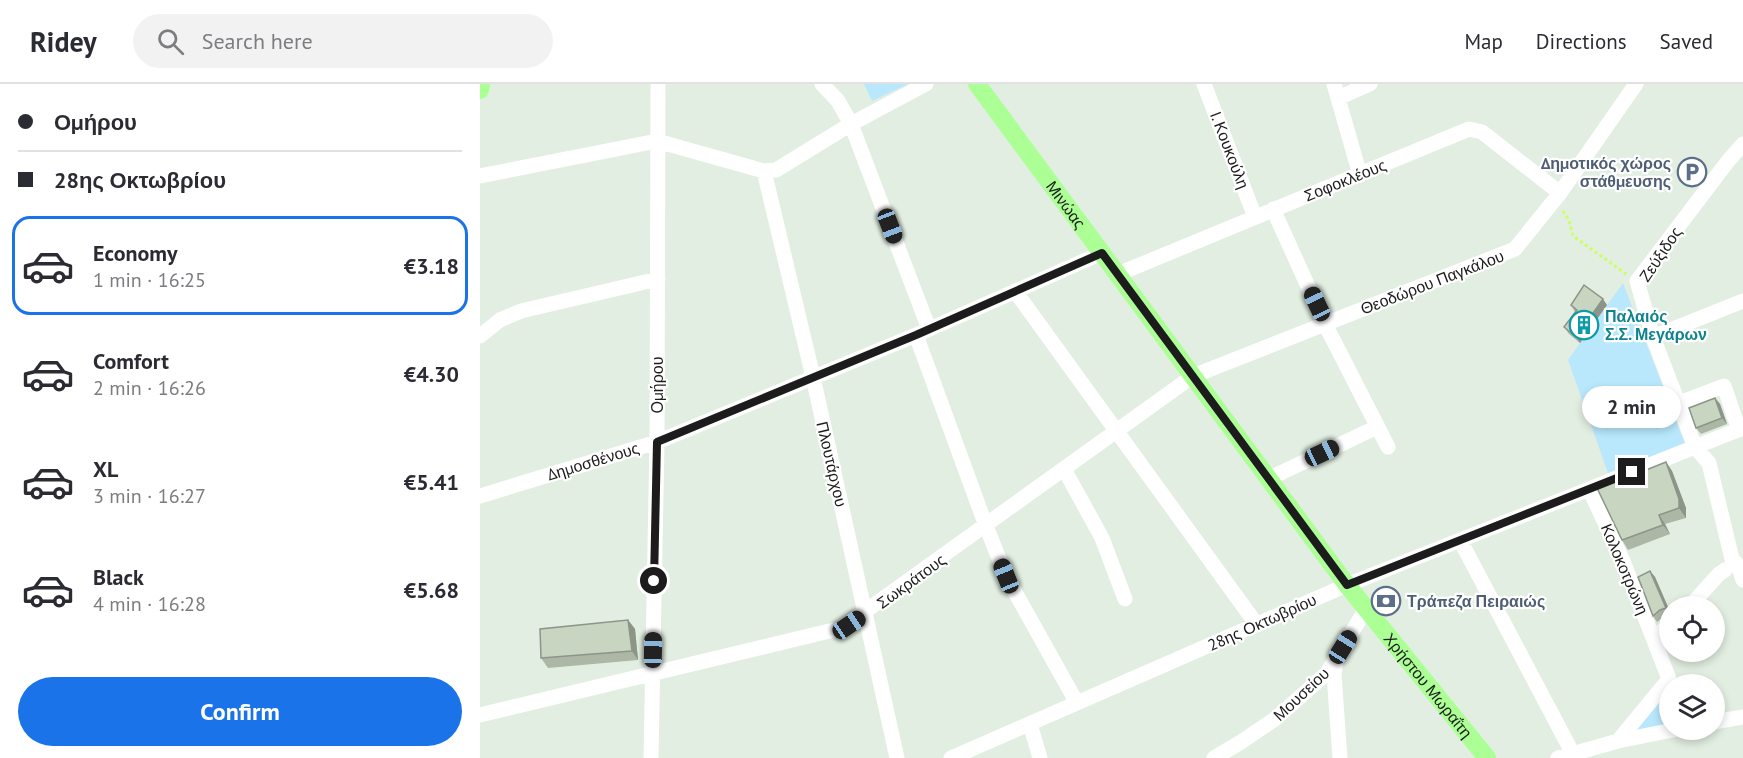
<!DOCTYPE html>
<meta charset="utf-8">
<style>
body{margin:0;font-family:"PT Sans",sans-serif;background:#f2f2f3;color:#2b2b33;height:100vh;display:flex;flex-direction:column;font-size:22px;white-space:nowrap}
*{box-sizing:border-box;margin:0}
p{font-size:20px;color:#7c7c81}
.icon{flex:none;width:33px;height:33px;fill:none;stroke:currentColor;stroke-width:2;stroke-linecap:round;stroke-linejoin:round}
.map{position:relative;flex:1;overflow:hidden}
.details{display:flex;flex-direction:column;background:#fff;width:480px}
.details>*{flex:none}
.hud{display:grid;align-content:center;height:132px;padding:0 18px;background:#fff}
.controls{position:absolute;left:1179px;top:512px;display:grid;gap:12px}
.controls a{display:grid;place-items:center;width:66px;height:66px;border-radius:50%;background:#fff;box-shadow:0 3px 9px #0003;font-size:30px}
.end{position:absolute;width:27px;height:27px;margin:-14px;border:8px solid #1c1c1c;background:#fff;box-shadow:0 0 0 3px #fff}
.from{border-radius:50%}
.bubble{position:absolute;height:42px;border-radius:21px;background:#fff;box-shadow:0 3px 9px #0003;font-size:20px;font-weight:800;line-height:42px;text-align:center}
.car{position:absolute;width:18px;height:36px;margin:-18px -9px;border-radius:8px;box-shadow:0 0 4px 2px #0007;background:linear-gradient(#222 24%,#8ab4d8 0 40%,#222 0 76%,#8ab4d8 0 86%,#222 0)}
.hud b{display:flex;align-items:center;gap:21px;height:57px;font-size:22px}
.hud b+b{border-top:2px solid #e1e1e2}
.hud i{width:15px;height:15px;background:#2b2b33}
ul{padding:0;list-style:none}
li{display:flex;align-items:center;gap:18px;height:99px;margin:0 12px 9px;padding:0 6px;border:3px solid transparent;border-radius:18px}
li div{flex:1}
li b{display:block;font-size:22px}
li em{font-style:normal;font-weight:800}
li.current{border-color:#1a73e8}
li>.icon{width:54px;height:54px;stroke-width:1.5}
.cta{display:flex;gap:12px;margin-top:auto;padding:12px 18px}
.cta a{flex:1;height:69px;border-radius:36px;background:#1a73e8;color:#fff;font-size:24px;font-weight:800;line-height:69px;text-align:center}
header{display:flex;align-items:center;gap:36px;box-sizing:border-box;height:84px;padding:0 30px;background:#fff;border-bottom:2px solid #e1e1e2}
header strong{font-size:28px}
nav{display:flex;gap:33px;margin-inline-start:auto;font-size:21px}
.search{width:420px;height:54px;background:#f2f2f3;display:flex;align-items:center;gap:15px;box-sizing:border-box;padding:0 21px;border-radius:33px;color:#7c7c81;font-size:22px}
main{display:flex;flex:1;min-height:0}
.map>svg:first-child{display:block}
</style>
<header>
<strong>Ridey</strong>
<div class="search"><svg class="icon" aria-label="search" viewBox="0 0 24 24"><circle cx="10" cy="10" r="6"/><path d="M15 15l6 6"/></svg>Search here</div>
<nav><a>Map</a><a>Directions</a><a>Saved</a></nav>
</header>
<main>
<section class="details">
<div class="hud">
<b><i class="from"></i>Ομήρου</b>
<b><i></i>28ης Οκτωβρίου</b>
</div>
<ul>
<li class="current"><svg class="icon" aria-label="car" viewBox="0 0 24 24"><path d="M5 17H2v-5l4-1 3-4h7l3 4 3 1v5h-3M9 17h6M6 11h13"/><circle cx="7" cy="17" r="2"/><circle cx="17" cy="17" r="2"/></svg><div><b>Economy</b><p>1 min · 16:25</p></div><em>€3.18</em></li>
<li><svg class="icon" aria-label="car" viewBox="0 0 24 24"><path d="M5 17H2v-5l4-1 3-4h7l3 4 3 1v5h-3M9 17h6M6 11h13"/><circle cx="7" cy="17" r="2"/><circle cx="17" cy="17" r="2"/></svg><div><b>Comfort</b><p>2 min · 16:26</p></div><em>€4.30</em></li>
<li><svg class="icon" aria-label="car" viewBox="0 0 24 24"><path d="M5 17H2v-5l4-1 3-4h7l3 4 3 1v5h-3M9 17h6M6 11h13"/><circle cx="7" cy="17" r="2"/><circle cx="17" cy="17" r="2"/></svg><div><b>XL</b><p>3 min · 16:27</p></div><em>€5.41</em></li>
<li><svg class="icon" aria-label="car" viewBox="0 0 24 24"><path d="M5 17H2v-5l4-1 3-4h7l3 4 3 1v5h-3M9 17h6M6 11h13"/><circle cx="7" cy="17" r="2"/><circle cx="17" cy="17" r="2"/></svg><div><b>Black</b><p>4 min · 16:28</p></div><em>€5.68</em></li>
</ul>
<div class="cta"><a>Confirm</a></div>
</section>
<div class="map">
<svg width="1263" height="674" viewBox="0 0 1263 674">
<rect width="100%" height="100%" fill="#e2eee1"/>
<path fill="#b9e8fd" d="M 384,0 L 428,0 L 392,17 Z
M 1143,199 L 1205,360 L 1128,389 L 1088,276 Z
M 1184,609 L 1189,622 L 1190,645 L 1156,652 L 1156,640 Z"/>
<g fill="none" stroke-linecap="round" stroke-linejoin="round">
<path stroke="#ccff61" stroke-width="3" stroke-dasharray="3 3" stroke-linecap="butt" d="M 1083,127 L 1089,136 L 1093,152 L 1146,190"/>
<path stroke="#fff" stroke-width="15" d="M 342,0 L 358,17 L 371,40 L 449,245
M 724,0 L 775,133
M 854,0 L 880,91
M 858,14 L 890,0
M 1263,60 L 1248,77 L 1157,197 L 1173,253 L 1215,363 L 1229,379 L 1252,475 L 1258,481 L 1263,496
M 284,87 L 333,293 L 417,674
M 0,92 L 177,57 L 284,87 L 296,86 L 371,40 L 446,0
M 793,125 L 845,240 L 908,363
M 638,190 L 989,45 L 1002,48 L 1080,109
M 535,207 L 777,541
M 436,251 L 506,442 L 526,492 L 597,619
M 0,252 L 20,236 L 41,227 L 178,195
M 1173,253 L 1263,217
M 1199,319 L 1244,302 L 1259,346
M 584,385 L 622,454 L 645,515
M 788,395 L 897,343
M 1109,405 L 1143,477 L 1191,600
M 0,412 L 177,358 L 436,251 L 622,169
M 980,456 L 1093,670
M 1210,522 L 1239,490 L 1245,486
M 1174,554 L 1190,540
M 856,577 L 854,590 L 860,674
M 0,631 L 362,544 L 713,292 L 1035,165 L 1080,109 L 1156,0
M 1234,638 L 1263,633
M 550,640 L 560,674
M 1138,657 L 1189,595
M 171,674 L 177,358 L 178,0
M 471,674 L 867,501 L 1263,344
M 734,674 L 761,658 L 795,635 L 847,589 L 886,525
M 1078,674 L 1138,657 L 1198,645"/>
<g stroke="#abff95" stroke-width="18">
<path id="s1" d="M 497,0 L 867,501 L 1007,674"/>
<path d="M 0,6 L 1,0"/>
</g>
</g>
<path fill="#acb7a6" d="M 1091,221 L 1127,221 L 1100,259 L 1089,250 L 1084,243 L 1095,228 Z
M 1235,314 L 1240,320 L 1247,340 L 1221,350 L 1216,344 Z
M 1186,378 L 1192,387 L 1206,424 L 1206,434 L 1185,440 L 1190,450 L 1148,466 L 1142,456 L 1159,384 L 1161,388 Z
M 1170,487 L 1175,493 L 1190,527 L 1190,531 L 1184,532 L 1177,538 L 1173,532 Z
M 148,536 L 155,545 L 158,576 L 68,584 L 61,574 Z"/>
<path fill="#8c9587" d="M 1123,215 L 1127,221 L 1100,259 L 1096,253 Z
M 1235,314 L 1240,320 L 1247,340 L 1242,334 Z
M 1186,378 L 1192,387 L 1206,424 L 1206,434 L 1199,424 Z
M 1179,431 L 1185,440 L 1190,450 L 1183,441 Z
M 1170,487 L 1175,493 L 1190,528 L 1186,524 Z
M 148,536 L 155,545 L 158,576 L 152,567 Z"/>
<path fill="#c8d5c1" stroke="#8c9587" stroke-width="1.5" d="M 1104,201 L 1123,215 L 1096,253 L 1084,243 L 1097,226 L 1091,221 Z
M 1235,314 L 1242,334 L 1216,344 L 1209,324 Z
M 1186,378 L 1199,415 L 1199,424 L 1179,431 L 1183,441 L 1142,456 L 1116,402 L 1159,384 L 1161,388 Z
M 1170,487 L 1186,524 L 1180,526 L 1173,532 L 1158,493 Z
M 148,536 L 152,567 L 61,574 L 60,545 Z"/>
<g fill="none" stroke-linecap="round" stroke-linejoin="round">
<path stroke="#1c1c1c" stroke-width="8" d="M 174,497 L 177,358 L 436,251 L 622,169 L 867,501 L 1152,388"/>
</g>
<defs>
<g id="parking-ring" transform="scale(1.5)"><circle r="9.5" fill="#fff" stroke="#5c6f8a" stroke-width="1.5"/><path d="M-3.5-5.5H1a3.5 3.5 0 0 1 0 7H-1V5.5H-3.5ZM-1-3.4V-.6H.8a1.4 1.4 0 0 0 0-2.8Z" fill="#5c6f8a"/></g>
<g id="building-ring" transform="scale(1.5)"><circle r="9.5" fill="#fff" stroke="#0f9aa8" stroke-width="1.5"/><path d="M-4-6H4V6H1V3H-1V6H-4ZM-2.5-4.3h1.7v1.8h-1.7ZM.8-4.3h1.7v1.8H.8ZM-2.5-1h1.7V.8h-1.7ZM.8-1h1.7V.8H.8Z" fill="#0f9aa8"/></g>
<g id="bank-ring" transform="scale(1.5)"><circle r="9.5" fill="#fff" stroke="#5c6f8a" stroke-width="1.5"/><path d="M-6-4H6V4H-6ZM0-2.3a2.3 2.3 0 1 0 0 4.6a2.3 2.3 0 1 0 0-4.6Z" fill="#5c6f8a"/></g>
</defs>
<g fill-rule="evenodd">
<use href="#parking-ring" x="1212" y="88"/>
<use href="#building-ring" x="1104" y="241"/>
<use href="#bank-ring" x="906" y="517"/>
</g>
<g text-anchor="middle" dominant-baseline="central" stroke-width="4.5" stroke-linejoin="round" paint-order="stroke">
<g font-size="16" fill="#1c1c1c" stroke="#fff">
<text transform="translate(750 66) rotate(69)">Ι. Κουκούλη</text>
<text transform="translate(865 96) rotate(-22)">Σοφοκλέους</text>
<text stroke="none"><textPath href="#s1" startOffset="150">Μινώας</textPath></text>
<text transform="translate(1180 170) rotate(-56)">Ζεύξιδος</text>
<text transform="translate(952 198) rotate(-21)">Θεοδώρου Παγκάλου</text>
<text transform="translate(177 301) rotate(-90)">Ομήρου</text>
<text transform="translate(113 377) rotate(-17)">Δημοσθένους</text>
<text transform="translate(352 380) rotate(77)">Πλουτάρχου</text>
<text transform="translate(1145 485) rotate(67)">Κολοκοτρώνη</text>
<text transform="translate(431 497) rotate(-36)">Σωκράτους</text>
<text transform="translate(782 538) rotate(-24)">28ης Οκτωβρίου</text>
<text stroke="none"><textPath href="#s1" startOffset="752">Χρήστου Μωραΐτη</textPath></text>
<text transform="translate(821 610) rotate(-43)">Μουσείου</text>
</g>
<g font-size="16" font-weight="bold" fill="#4e5e75" stroke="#fff" text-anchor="end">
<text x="1191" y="79">Δημοτικός χώρος<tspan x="1191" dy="18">στάθμευσης</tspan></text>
<text x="927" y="517" text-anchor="start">Τράπεζα Πειραιώς</text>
</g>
<g font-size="16" font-weight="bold" fill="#0d838f" stroke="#fff" text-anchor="start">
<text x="1125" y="232">Παλαιός<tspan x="1125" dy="18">Σ.Σ. Μεγάρων</tspan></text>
</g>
</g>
</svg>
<div class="controls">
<a><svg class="icon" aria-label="locate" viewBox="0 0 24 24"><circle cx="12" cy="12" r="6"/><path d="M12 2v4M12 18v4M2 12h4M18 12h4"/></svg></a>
<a><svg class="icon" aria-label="layers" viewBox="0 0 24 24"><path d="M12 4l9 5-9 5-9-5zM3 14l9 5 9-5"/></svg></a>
</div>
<i class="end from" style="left:174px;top:497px"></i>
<i class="end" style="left:1152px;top:388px"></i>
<div class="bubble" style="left:1102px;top:302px;width:99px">2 min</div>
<i class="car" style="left:410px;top:142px;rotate:159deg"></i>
<i class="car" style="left:837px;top:220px;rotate:335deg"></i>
<i class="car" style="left:842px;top:369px;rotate:65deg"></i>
<i class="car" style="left:526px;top:492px;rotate:338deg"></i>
<i class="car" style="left:369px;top:541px;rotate:56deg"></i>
<i class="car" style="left:863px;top:563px;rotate:32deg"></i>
<i class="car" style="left:173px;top:566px;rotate:1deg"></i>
</div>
</main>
